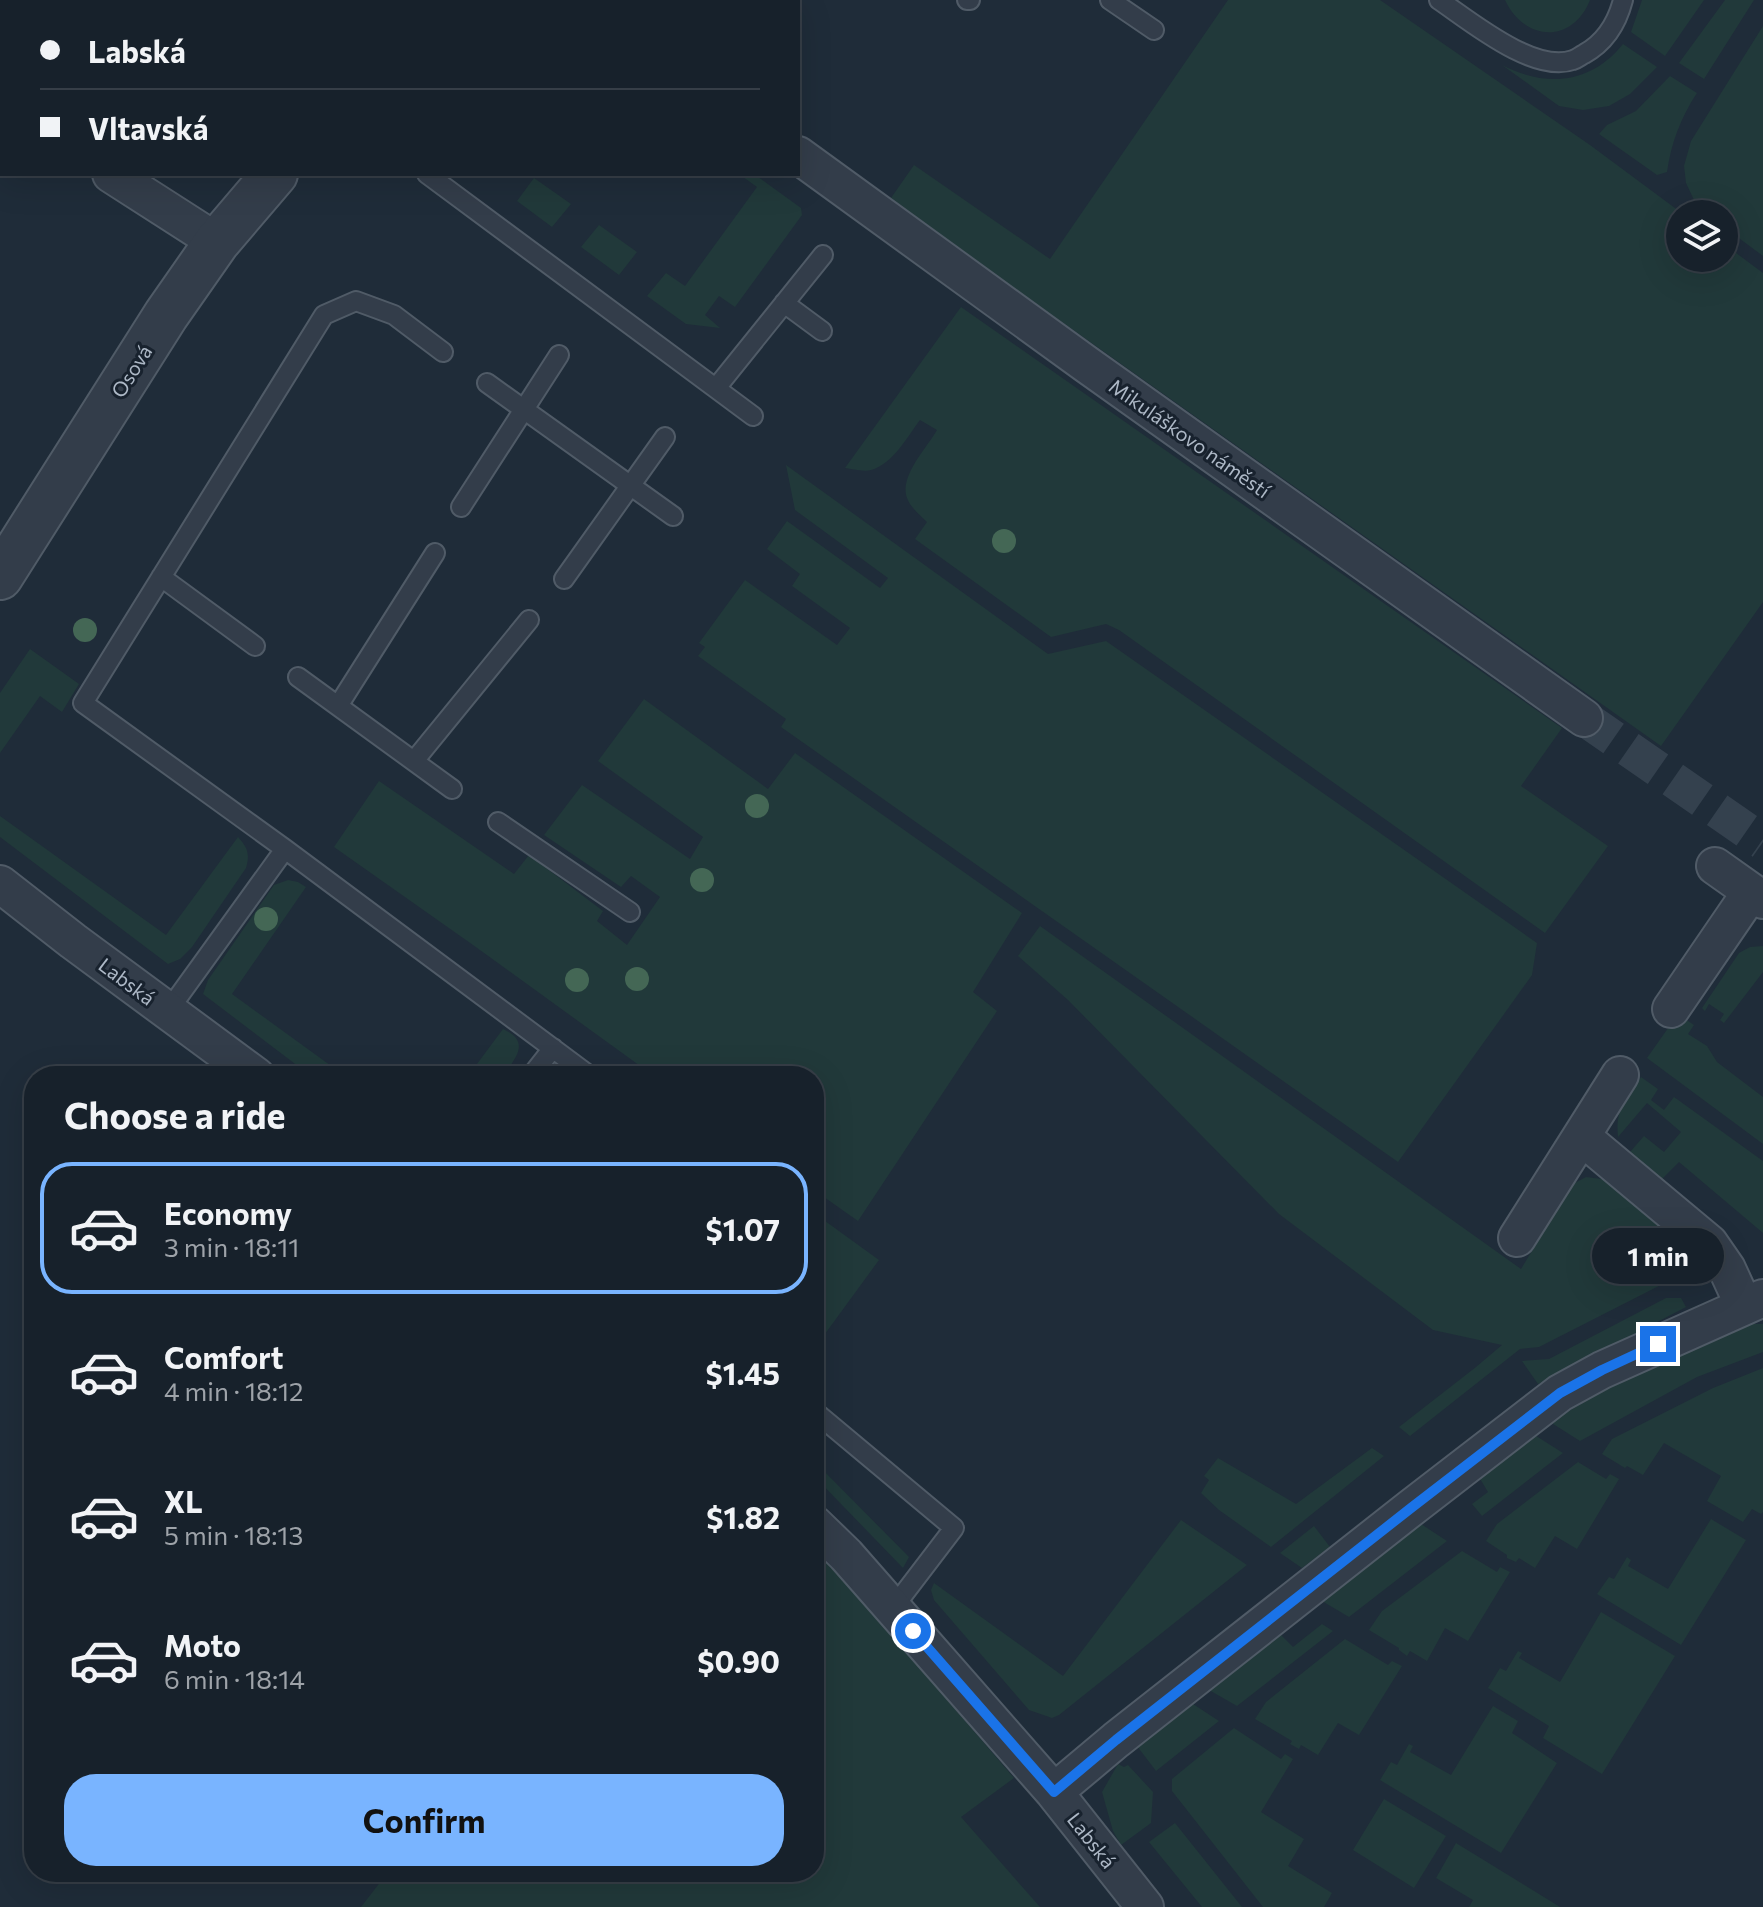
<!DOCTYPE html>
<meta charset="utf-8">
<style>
body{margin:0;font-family:Commissioner,sans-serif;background:#242e37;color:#f1f3f6;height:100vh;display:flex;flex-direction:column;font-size:30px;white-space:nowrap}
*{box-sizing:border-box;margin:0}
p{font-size:26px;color:#9ea3a9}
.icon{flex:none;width:44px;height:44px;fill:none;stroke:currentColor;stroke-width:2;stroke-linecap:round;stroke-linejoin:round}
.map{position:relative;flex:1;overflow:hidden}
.details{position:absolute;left:24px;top:1066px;width:800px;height:816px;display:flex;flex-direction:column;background:#17212b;border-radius:32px;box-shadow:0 8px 32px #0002,0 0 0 2px #363e47}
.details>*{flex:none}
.top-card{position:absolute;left:0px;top:0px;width:800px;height:176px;box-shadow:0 8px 32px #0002,0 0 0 2px #363e47;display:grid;align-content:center;height:176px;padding:0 40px;background:#17212b}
.tools{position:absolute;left:1666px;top:200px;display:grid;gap:16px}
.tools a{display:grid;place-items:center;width:72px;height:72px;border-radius:50%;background:#17212b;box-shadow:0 8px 32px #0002,0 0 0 2px #363e47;font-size:40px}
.end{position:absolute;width:36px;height:36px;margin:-18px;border:10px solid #1a73e8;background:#fff;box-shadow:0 0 0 4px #fff}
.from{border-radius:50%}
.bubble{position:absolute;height:56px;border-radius:28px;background:#17212b;box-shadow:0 8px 32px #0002,0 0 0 2px #363e47;font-size:26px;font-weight:700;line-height:56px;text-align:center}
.top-card b{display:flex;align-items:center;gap:28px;height:76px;font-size:30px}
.top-card b+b{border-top:2px solid #363e47}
.top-card i{width:20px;height:20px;background:#f1f3f6}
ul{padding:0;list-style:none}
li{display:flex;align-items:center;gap:24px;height:132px;margin:0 16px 12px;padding:0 24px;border:4px solid transparent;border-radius:32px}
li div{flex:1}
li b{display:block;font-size:30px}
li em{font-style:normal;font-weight:700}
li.on{border-color:#79b4ff}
li>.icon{width:72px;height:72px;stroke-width:1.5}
h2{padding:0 40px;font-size:36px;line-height:96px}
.button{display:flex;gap:16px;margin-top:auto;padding:16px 40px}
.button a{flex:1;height:92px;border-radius:32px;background:#79b4ff;color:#111;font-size:32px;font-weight:700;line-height:92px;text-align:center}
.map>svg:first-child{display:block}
</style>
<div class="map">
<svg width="1763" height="1907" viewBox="0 0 1763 1907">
<rect width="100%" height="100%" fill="#1f2c39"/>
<path fill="#21393a" d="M 1228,0 L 1380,0 L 1590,145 L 1683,214 L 1680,214 L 1680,258 L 1724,258 L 1724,244 L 1763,273 L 1763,602 L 1661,746 L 1021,293 L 891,198 L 914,165 L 1050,259 Z
M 1505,0 L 1590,0 C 1572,45 1524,41 1505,0 Z
M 1642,0 L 1704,0 L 1665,56 L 1631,32 Z
M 1725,0 L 1754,0 L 1704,79 L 1679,63 Z
M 1763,26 L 1763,256 L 1724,227 L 1724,214 L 1707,214 L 1694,200 L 1686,183 L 1684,166 L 1691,141 Z
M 1623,44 L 1657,67 L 1630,94 L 1609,106 L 1583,110 L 1559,106 L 1502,65 C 1546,88 1591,84 1623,44 Z
M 1670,76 L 1697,93 C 1681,117 1671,143 1667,172 L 1657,175 L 1599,134 L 1607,125 L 1636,111 Z
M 739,174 L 754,174 L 801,208 L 802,215 L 735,307 L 719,296 L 705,315 L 720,328 L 686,324 L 647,296 L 666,273 L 685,286 L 757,187 Z
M 534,178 L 571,204 L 552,227 L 517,201 Z
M 599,225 L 637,252 L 619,275 L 581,247 Z
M 961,307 L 1562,728 L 1521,786 L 1608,846 L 1545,933 L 1119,630 L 1106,624 L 1051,637 L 915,539 L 927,522 C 920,515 910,507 907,498 C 899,476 927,448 937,430 L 920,420 C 907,437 893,464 871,470 C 864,472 852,469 845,468 Z
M 786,465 L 1048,654 L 1106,641 L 1537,943 L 1532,975 L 1398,1162 L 781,727 L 786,719 L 698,656 L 705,647 L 699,643 L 745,580 L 837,645 L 850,628 L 792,586 L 800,574 L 767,549 L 787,521 L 880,588 L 888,578 L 795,510 Z
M 30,649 L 79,684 L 62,712 L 40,696 L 0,753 L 0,693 Z
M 644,699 L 768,789 L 795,753 L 1022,913 L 973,992 L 997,1011 L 858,1221 L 814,1190 L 814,1076 L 654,1076 L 473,945 L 334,847 L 379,781 L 514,874 L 529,855 L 603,911 L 597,921 L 627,945 L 660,897 L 631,876 L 621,887 L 544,835 L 582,785 L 690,859 L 703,837 L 598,761 Z
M 0,816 L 166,935 L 238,837 C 248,848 250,854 246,868 L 192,947 L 180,959 L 168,964 L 0,837 Z
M 288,880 L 298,882 L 306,887 L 232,994 L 345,1076 L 311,1076 L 203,994 L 208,980 L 274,885 Z
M 1040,926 L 1521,1269 L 1573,1184 L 1586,1177 L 1609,1180 L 1682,1240 L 1700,1265 L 1539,1347 L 1520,1349 L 1410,1436 L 1399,1427 L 1476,1367 L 1502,1345 L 1433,1330 L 1279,1214 L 1068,1000 L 1018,956 Z
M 1763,946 L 1763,972 L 1724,1023 L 1720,1020 L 1724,1014 L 1709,1004 L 1705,1011 L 1702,1008 L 1739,953 L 1750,947 Z
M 1678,1014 L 1694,1025 L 1688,1034 L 1707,1046 L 1717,1062 L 1763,1097 L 1763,1144 L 1647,1058 Z
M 503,1029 C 531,1042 516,1057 503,1076 L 468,1076 Z
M 1641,1077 L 1658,1089 L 1651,1100 L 1664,1110 L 1674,1097 L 1763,1161 L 1763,1233 L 1679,1162 L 1662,1179 L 1630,1152 L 1644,1136 L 1664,1152 L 1681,1132 L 1647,1103 L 1618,1137 C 1615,1109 1626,1100 1641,1077 Z
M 814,1213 L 879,1260 L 814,1349 Z
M 1666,1298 L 1681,1298 L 1686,1307 L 1538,1384 L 1522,1361 L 1549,1359 Z
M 1745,1324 L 1763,1324 L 1763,1352 L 1697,1377 L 1580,1441 L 1550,1422 L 1634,1373 Z
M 1763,1368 L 1763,1512 L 1761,1514 L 1752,1509 L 1743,1522 L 1707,1501 L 1721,1476 L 1664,1443 L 1643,1475 L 1627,1466 L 1625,1468 L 1602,1454 L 1612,1439 L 1713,1388 Z
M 1533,1434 L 1563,1453 L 1482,1516 L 1472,1504 L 1488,1492 L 1479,1477 Z
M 1372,1448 L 1384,1456 L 1271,1547 L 1219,1510 L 1201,1493 L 1209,1480 L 1204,1476 L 1218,1458 L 1296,1504 Z
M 814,1461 L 909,1557 L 903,1568 L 814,1476 Z
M 1578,1462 L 1606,1479 L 1610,1474 L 1619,1479 L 1577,1549 L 1555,1536 L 1535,1568 L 1519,1558 L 1516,1562 L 1507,1558 L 1507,1555 L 1486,1541 L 1497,1524 Z
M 1711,1519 L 1746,1540 L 1681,1645 L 1597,1594 L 1609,1577 L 1614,1579 L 1627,1557 L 1631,1560 L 1628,1566 L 1668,1589 Z
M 1181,1520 L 1247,1565 L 1059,1715 L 1052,1718 L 1029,1710 L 934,1600 L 931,1590 L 934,1583 L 1063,1676 Z
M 1421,1524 L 1447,1541 L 1349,1617 L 1322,1601 Z
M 1314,1526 L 1330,1547 L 1302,1568 L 1280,1553 Z
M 814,1544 L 1014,1778 L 961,1817 L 1040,1907 L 361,1907 L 388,1872 L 814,1872 Z
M 1462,1551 L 1497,1572 L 1500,1567 L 1510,1572 L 1468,1641 L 1445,1628 L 1427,1661 L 1410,1651 L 1407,1656 L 1399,1650 L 1399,1648 L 1369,1630 L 1382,1611 Z
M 1601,1612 L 1675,1656 L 1602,1774 L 1543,1738 L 1549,1726 L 1488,1688 L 1500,1668 L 1506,1671 L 1518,1651 L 1522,1653 L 1519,1658 L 1560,1682 Z
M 1322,1624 L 1333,1631 L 1237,1706 L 1209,1690 L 1280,1634 L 1293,1647 Z
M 1345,1639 L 1388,1665 L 1392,1661 L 1402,1666 L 1359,1735 L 1338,1723 L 1318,1755 L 1301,1745 L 1299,1749 L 1290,1744 L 1292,1741 L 1255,1719 L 1266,1702 Z
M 1193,1704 L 1219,1721 L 1156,1771 L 1137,1746 Z
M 1493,1706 L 1518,1721 L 1512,1733 L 1557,1763 L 1501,1853 L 1380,1780 L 1391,1762 L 1397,1765 L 1409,1744 L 1413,1746 L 1410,1752 L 1451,1775 Z
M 1234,1728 L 1281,1759 L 1285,1754 L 1293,1759 L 1261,1812 L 1304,1839 L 1288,1866 L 1332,1893 L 1324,1907 L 1263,1907 L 1172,1791 L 1172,1779 Z
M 1118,1764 L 1124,1767 L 1128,1765 L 1153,1792 L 1151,1823 L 1121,1845 L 1113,1831 L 1102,1792 Z
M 1384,1799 L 1446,1836 L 1414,1888 L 1353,1850 Z
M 1175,1823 L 1242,1907 L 1202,1907 L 1149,1842 Z
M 1456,1843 L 1560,1907 L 1469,1907 L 1473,1900 L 1436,1878 Z"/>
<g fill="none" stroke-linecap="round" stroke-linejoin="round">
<path stroke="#34414e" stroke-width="36" stroke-dasharray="36 18" stroke-linecap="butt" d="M 1584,718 L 1763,842"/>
<g stroke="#505b67" stroke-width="22">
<path id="service" d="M 967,0 L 970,0
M 1110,0 L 1154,30
M 1439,0 C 1470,21 1534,74 1573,60 C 1577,59 1580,56 1584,54 C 1606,42 1617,23 1623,0
M 427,174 L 753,416
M 784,303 L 822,331
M 443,352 L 394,315 L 356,301 L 324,315 L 83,703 L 285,849 L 590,1076
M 487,383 L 673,516
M 716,388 L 823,255
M 461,507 L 559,355
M 161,577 L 255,646
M 564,579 L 665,437
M 298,677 L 452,789
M 338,706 L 435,553
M 414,761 L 529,620
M 498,822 L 630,912
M 168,1011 L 285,849
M 531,1076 L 553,1048
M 814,1411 L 954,1528 L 893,1608"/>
</g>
<g stroke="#505b67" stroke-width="40">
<path id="minor" d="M 592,0 L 595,2
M 0,107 L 2,108
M 798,155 L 1086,364 L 1584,718
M 111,174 L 217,242
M 1715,866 L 1763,900
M 0,884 L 73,941 L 256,1076
M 1671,1009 L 1751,892
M 1582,1137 L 1709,1243 L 1727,1269 L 1744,1306
M 1517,1238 L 1620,1075
M 814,1524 L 846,1555 L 1054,1792 L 1145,1907
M 1054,1792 L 1116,1740 L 1411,1508 L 1560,1393 L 1602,1370 L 1763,1298"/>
</g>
<g stroke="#505b67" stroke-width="48">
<path id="tertiary" d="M 478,2 L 482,0
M 0,577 L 166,315 L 217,242 L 275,174"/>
</g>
<use href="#service" stroke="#333d4a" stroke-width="18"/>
<use href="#minor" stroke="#333d4a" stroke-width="36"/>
<use href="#tertiary" stroke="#333d4a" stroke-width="44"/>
</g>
<g fill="#446755">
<circle cx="1004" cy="541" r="12"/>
<circle cx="85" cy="630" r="12"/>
<circle cx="757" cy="806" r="12"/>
<circle cx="702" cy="880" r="12"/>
<circle cx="266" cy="919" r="12"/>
<circle cx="637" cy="979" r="12"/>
<circle cx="577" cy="980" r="12"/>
</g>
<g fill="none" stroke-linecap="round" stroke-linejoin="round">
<path stroke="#1a73e8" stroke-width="10" d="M 913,1631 L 1054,1792 L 1116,1740 L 1411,1508 L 1560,1393 L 1602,1370 L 1658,1344"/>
</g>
<g text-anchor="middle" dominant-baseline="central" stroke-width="6" stroke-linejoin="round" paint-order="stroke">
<g font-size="20" fill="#adb8c6" stroke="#18222e">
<text transform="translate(131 371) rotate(-58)">Osová</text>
<text transform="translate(1190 438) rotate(35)">Mikuláškovo náměstí</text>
<text transform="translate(127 981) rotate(37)">Labská</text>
<text transform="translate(1092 1840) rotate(52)">Labská</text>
</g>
</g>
</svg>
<div class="tools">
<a><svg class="icon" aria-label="layers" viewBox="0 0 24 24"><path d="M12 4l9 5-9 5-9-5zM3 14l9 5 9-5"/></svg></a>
</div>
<i class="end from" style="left:913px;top:1631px"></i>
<i class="end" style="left:1658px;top:1344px"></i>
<div class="bubble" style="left:1592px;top:1228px;width:132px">1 min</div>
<div class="top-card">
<b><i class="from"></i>Labská</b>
<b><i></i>Vltavská</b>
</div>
<section class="details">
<h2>Choose a ride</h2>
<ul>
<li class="on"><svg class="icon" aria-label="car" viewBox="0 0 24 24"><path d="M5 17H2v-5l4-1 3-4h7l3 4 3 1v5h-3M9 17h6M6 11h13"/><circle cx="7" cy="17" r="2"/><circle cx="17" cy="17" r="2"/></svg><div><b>Economy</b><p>3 min · 18:11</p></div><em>$1.07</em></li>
<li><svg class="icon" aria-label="car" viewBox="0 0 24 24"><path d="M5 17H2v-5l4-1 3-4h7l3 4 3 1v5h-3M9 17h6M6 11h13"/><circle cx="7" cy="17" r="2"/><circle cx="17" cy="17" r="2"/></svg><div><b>Comfort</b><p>4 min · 18:12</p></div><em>$1.45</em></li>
<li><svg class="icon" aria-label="car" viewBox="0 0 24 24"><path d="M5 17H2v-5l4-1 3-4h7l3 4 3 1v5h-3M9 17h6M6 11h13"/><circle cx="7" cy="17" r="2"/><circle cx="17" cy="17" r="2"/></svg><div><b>XL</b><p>5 min · 18:13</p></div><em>$1.82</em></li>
<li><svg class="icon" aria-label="car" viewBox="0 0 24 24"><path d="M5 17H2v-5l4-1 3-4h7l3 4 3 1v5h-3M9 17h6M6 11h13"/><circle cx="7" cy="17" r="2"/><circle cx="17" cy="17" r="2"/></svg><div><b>Moto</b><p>6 min · 18:14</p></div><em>$0.90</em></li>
</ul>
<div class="button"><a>Confirm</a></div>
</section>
</div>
